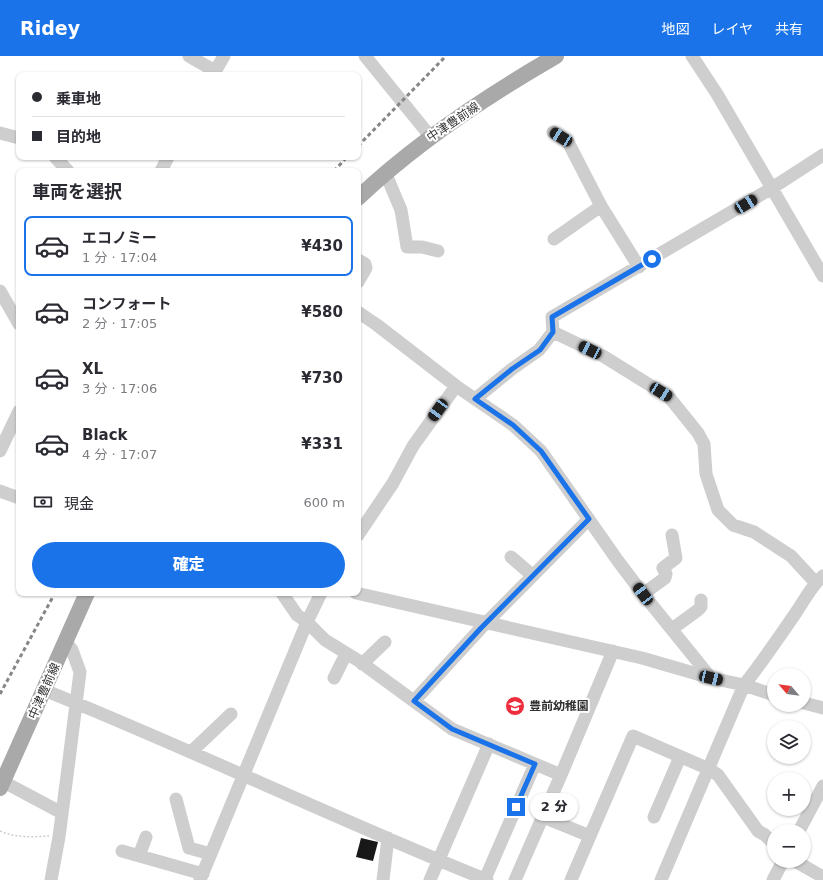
<!DOCTYPE html>
<html lang="ja">
<meta charset="utf-8">
<style>
body{margin:0;font-family:"DejaVu Sans","Noto Sans JP",sans-serif;background:#f7f7f7;color:#2b2b33;height:100vh;display:flex;flex-direction:column;font-size:15px;white-space:nowrap}
*{box-sizing:border-box;margin:0}
p{font-size:13px;color:#7c7c81}
.icon{flex:none;width:22px;height:22px;fill:none;stroke:currentColor;stroke-width:2;stroke-linecap:round;stroke-linejoin:round}
.map{position:relative;flex:1;overflow:hidden}
.details{position:absolute;left:16px;top:112px;width:345px;height:428px;display:flex;flex-direction:column;background:#fff;border-radius:8px;box-shadow:0 1px 3px #0004}
.details>*{flex:none}
.banner{position:absolute;left:16px;top:16px;width:345px;height:88px;border-radius:8px;box-shadow:0 1px 3px #0004;display:grid;align-content:center;height:88px;padding:0 16px;background:#fff}
.needle{width:26px;rotate:298deg}
.tools{position:absolute;left:767px;top:612px;display:grid;gap:8px}
.tools a{display:grid;place-items:center;width:44px;height:44px;border-radius:50%;background:#fff;box-shadow:0 1px 3px #0004;font-size:20px}
.end{position:absolute;width:18px;height:18px;margin:-9px;border:5px solid #1a73e8;background:#fff;box-shadow:0 0 0 2px #fff}
.from{border-radius:50%}
.bubble{position:absolute;height:28px;border-radius:14px;background:#fff;box-shadow:0 1px 3px #0004;font-size:13px;font-weight:800;line-height:28px;text-align:center}
.car{position:absolute;width:12px;height:24px;margin:-12px -6px;border-radius:5px;box-shadow:0 0 3px 1px #0007;background:linear-gradient(#222 24%,#8ab4d8 0 40%,#222 0 76%,#8ab4d8 0 86%,#222 0)}
.banner b{display:flex;align-items:center;gap:14px;height:38px;font-size:15px}
.banner b+b{border-top:1px solid #e1e1e2}
.banner i{width:10px;height:10px;background:#2b2b33}
ul{padding:0;list-style:none}
li{display:flex;align-items:center;gap:12px;height:60px;margin:0 8px 6px;padding:0 8px;border:2px solid transparent;border-radius:8px}
li div{flex:1}
li b{display:block;font-size:15px}
li em{font-style:normal;font-weight:800}
li.active{border-color:#1a73e8}
li>.icon{width:36px;height:36px;stroke-width:1.5}
h2{padding:0 16px;font-size:18px;line-height:48px}
.pay{display:flex;align-items:center;gap:10px;height:44px;padding:0 16px;font-size:15px}
.pay p{margin-inline-start:auto}
.primary-button{display:flex;gap:8px;margin-top:auto;padding:8px 16px}
.primary-button a{flex:1;height:46px;border-radius:24px;background:#1a73e8;color:#fff;font-size:16px;font-weight:800;line-height:46px;text-align:center}
header{display:flex;align-items:center;gap:24px;box-sizing:border-box;height:56px;padding:0 20px;background:#1a73e8;color:#fff}
header strong{font-size:19px}
nav{display:flex;gap:22px;margin-inline-start:auto;font-size:14px}
.map>svg:first-child{display:block}
</style>
<header>
<strong>Ridey</strong>
<nav><a>地図</a><a>レイヤ</a><a>共有</a></nav>
</header>
<div class="map">
<svg width="823" height="824" viewBox="0 0 823 824">
<rect width="100%" height="100%" fill="#fff"/>
<path fill="#181818" d="M 361,782 L 378,786 L 373,805 L 356,801 Z"/>
<g fill="none" stroke-linecap="round" stroke-linejoin="round">
<path stroke="#cecece" stroke-width="1.5" stroke-dasharray="2 2" stroke-linecap="butt" d="M 0,775 C 16,782 32,781 49,780"/>
<path stroke="#cecece" stroke-width="13" d="M 189,0 L 215,15
M 365,0 L 430,80
M 692,0 L 717,38 L 823,220
M 213,19 L 224,0
M 553,76 L 568,86 L 601,150
M 0,77 L 19,82
M 55,101 L 68,115
M 161,115 L 168,101
M 385,116 L 401,154 L 407,191 L 422,191 L 438,195
M 554,183 L 601,150 L 639,211
M 358,204 L 365,208 L 366,212 L 358,226
M 0,235 L 19,268
M 358,256 L 377,269 L 456,330 L 513,369 L 541,395 L 618,505 L 643,538 L 711,622
M 553,276 L 603,300 L 669,341 L 698,377 L 704,388 L 706,418 L 718,454 L 733,469 L 754,476 L 791,500 L 816,527
M 475,343 L 512,313 L 539,294 L 553,276 L 552,261 L 772,132 L 823,99
M 0,395 L 19,355
M 0,435 L 19,442
M 358,479 L 393,427 L 413,390 L 456,330
M 511,501 L 532,519
M 282,537 L 297,559 L 307,566 L 325,584 L 359,605 L 452,673 L 561,719
M 356,537 L 642,602 L 711,622 L 744,629 L 774,639
M 643,538 L 665,522 L 666,518 L 663,512 L 676,502 L 672,479
M 672,573 L 698,554 L 701,551 L 701,544
M 362,608 L 385,586
M 334,622 L 346,598
M 44,634 C 193,694 338,764 487,824
M 414,645 L 481,572 L 589,463
M 804,647 L 823,652
M 191,696 L 231,658
M 0,724 L 62,757
M 176,743 L 189,792 L 211,798
M 543,761 L 590,780
M 654,761 L 680,701
M 799,775 L 823,730
M 122,795 L 203,818
M 139,800 L 146,781
M 795,805 L 823,821
M 485,823 L 535,708
M 51,824 L 59,781 L 68,712 L 80,616 L 72,594 L 66,586
M 200,824 L 307,566 L 321,537
M 383,824 L 388,782
M 430,824 L 489,688
M 515,824 L 561,719 L 613,595
M 571,824 L 633,680 L 709,713 L 718,719 L 758,775 L 765,779 L 774,788
M 661,824 L 744,629 C 763,605 780,580 797,555 C 805,543 812,529 823,520
M 773,824 L 783,805"/>
<path stroke="#a9a9a9" stroke-width="16" d="M 358,142 C 417,86 485,41 556,0
M 0,732 L 87,537"/>
<path stroke="#868686" stroke-width="3" stroke-dasharray="4 3" stroke-linecap="butt" d="M 358,90 L 446,0
M 334,115 L 347,101
M 0,638 L 55,537"/>
</g>
<g fill="none" stroke-linecap="round" stroke-linejoin="round">
<path stroke="#1a73e8" stroke-width="5" d="M 516,751 L 535,708 L 452,673 L 414,645 L 481,572 L 589,463 L 541,395 L 513,369 L 475,343 L 512,313 L 540,294 L 553,276 L 552,261 L 652,203"/>
</g>
<defs>
<g id="school-disc" transform="scale(1)"><circle r="9.5" fill="#ee2d3c" stroke="#fff"/><path d="M0-5L7-2L0 1L-7-2ZM-4 1L0 2.5L4 1V4Q0 6-4 4Z" fill="#fff"/></g>
</defs>
<g fill-rule="evenodd">
<use href="#school-disc" x="515" y="650"/>
</g>
<g text-anchor="middle" dominant-baseline="central" stroke-width="4" stroke-linejoin="round" paint-order="stroke">
<g font-size="12" fill="#313131" stroke="#fff">
<text transform="translate(453 66) rotate(-34)">中津豊前線</text>
<text transform="translate(44 635) rotate(-66)">中津豊前線</text>
</g>
<g font-size="12" font-weight="bold" fill="#313131" stroke="#fff" text-anchor="start">
<text x="529" y="650">豊前幼稚園</text>
</g>
</g>
</svg>
<div class="tools">
<a><svg class="needle" viewBox="-14 -14 28 28"><path d="M0-13l5 13h-10z" fill="#e53935"/><path d="M0 13l5-13h-10z" fill="#7c7c81"/></svg></a>
<a><svg class="icon" aria-label="layers" viewBox="0 0 24 24"><path d="M12 4l9 5-9 5-9-5zM3 14l9 5 9-5"/></svg></a>
<a>+</a>
<a>−</a>
</div>
<i class="end from" style="left:652px;top:203px"></i>
<i class="end" style="left:516px;top:751px"></i>
<div class="bubble" style="left:530px;top:737px;width:48px">2 分</div>
<i class="car" style="left:561px;top:81px;rotate:302deg"></i>
<i class="car" style="left:746px;top:148px;rotate:59deg"></i>
<i class="car" style="left:590px;top:294px;rotate:296deg"></i>
<i class="car" style="left:661px;top:336px;rotate:121deg"></i>
<i class="car" style="left:438px;top:354px;rotate:216deg"></i>
<i class="car" style="left:643px;top:538px;rotate:323deg"></i>
<i class="car" style="left:711px;top:622px;rotate:103deg"></i>
<div class="banner">
<b><i class="from"></i>乗車地</b>
<b><i></i>目的地</b>
</div>
<section class="details">
<h2>車両を選択</h2>
<ul>
<li class="active"><svg class="icon" aria-label="car" viewBox="0 0 24 24"><path d="M5 17H2v-5l4-1 3-4h7l3 4 3 1v5h-3M9 17h6M6 11h13"/><circle cx="7" cy="17" r="2"/><circle cx="17" cy="17" r="2"/></svg><div><b>エコノミー</b><p>1 分 · 17:04</p></div><em>¥430</em></li>
<li><svg class="icon" aria-label="car" viewBox="0 0 24 24"><path d="M5 17H2v-5l4-1 3-4h7l3 4 3 1v5h-3M9 17h6M6 11h13"/><circle cx="7" cy="17" r="2"/><circle cx="17" cy="17" r="2"/></svg><div><b>コンフォート</b><p>2 分 · 17:05</p></div><em>¥580</em></li>
<li><svg class="icon" aria-label="car" viewBox="0 0 24 24"><path d="M5 17H2v-5l4-1 3-4h7l3 4 3 1v5h-3M9 17h6M6 11h13"/><circle cx="7" cy="17" r="2"/><circle cx="17" cy="17" r="2"/></svg><div><b>XL</b><p>3 分 · 17:06</p></div><em>¥730</em></li>
<li><svg class="icon" aria-label="car" viewBox="0 0 24 24"><path d="M5 17H2v-5l4-1 3-4h7l3 4 3 1v5h-3M9 17h6M6 11h13"/><circle cx="7" cy="17" r="2"/><circle cx="17" cy="17" r="2"/></svg><div><b>Black</b><p>4 分 · 17:07</p></div><em>¥331</em></li>
</ul>
<div class="pay"><svg class="icon" aria-label="cash" viewBox="0 0 24 24"><path d="M3 7h18v10H3z"/><circle cx="12" cy="12" r="2"/></svg>現金<p>600 m</p></div>
<div class="primary-button"><a>確定</a></div>
</section>
</div>
